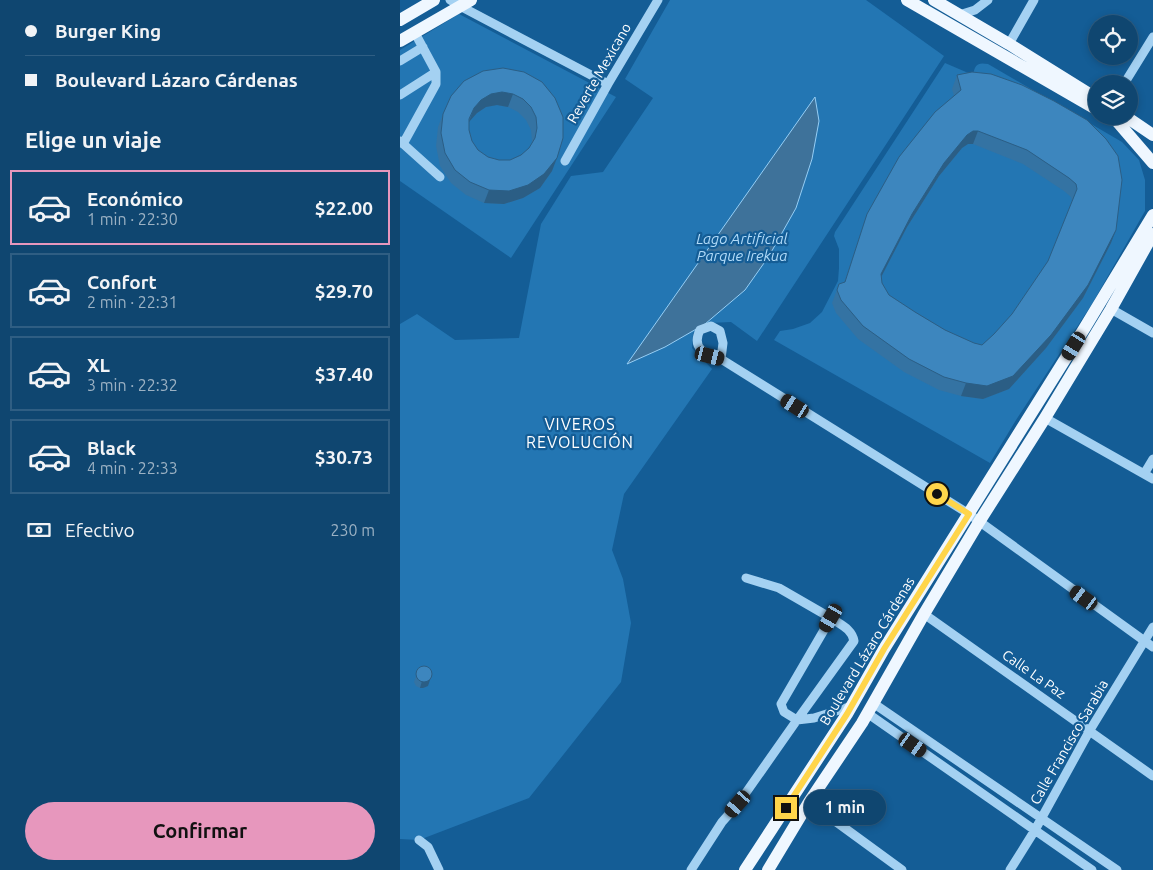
<!DOCTYPE html>
<html lang="es">
<meta charset="utf-8">
<style>
body{margin:0;font-family:Ubuntu,sans-serif;background:#1d5078;color:#f1f3f6;height:100vh;display:flex;flex-direction:column;font-size:19px;white-space:nowrap}
*{box-sizing:border-box;margin:0}
p{font-size:16px;color:#9bb1c3}
.icon{flex:none;width:28px;height:28px;fill:none;stroke:currentColor;stroke-width:2;stroke-linecap:round;stroke-linejoin:round}
.map{position:relative;flex:1;overflow:hidden}
.drawer{display:flex;flex-direction:column;background:#0f4670;width:400px}
.drawer>*{flex:none}
.guide{display:grid;align-content:center;height:110px;padding:0 25px;background:#0f4670}
.buttons{position:absolute;left:688px;top:15px;display:grid;gap:10px}
.buttons a{display:grid;place-items:center;width:50px;height:50px;border-radius:50%;background:#0f4670;box-shadow:0 2px 8px #0003,0 0 0 1px #2f5e83;font-size:25px}
.end{position:absolute;width:22px;height:22px;margin:-11px;border:6px solid #ffd54a;background:#111;box-shadow:0 0 0 2px #111}
.from{border-radius:50%}
.bubble{position:absolute;height:35px;border-radius:18px;background:#0f4670;box-shadow:0 2px 8px #0003,0 0 0 1px #2f5e83;font-size:16px;font-weight:700;line-height:35px;text-align:center}
.car{position:absolute;width:15px;height:30px;margin:-15px -8px;border-radius:6px;box-shadow:0 0 4px 1px #0007;background:linear-gradient(#222 24%,#8ab4d8 0 40%,#222 0 76%,#8ab4d8 0 86%,#222 0)}
.guide b{display:flex;align-items:center;gap:18px;height:48px;font-size:19px}
.guide b+b{border-top:1px solid #2f5e83}
.guide i{width:12px;height:12px;background:#f1f3f6}
ul{padding:0;list-style:none}
li{display:flex;align-items:center;gap:15px;height:75px;margin:0 10px 8px;padding:0 15px;border:2px solid #2f5e83;border-radius:0px}
li div{flex:1}
li b{display:block;font-size:19px}
li em{font-style:normal;font-weight:700}
li.selected{border-color:#e797bd}
li>.icon{width:45px;height:45px;stroke-width:1.5}
h2{padding:0 25px;font-size:22px;line-height:60px}
.pay{display:flex;align-items:center;gap:12px;height:55px;padding:0 25px;font-size:19px}
.pay p{margin-inline-start:auto}
.action{display:flex;gap:10px;margin-top:auto;padding:10px 25px}
.action a{flex:1;height:58px;border-radius:30px;background:#e797bd;color:#111;font-size:20px;font-weight:700;line-height:58px;text-align:center}
main{display:flex;flex:1;min-height:0}
.map>svg:first-child{display:block}
</style>
<main>
<section class="drawer">
<div class="guide">
<b><i class="from"></i>Burger King</b>
<b><i></i>Boulevard Lázaro Cárdenas</b>
</div>
<h2>Elige un viaje</h2>
<ul>
<li class="selected"><svg class="icon" aria-label="car" viewBox="0 0 24 24"><path d="M5 17H2v-5l4-1 3-4h7l3 4 3 1v5h-3M9 17h6M6 11h13"/><circle cx="7" cy="17" r="2"/><circle cx="17" cy="17" r="2"/></svg><div><b>Económico</b><p>1 min · 22:30</p></div><em>$22.00</em></li>
<li><svg class="icon" aria-label="car" viewBox="0 0 24 24"><path d="M5 17H2v-5l4-1 3-4h7l3 4 3 1v5h-3M9 17h6M6 11h13"/><circle cx="7" cy="17" r="2"/><circle cx="17" cy="17" r="2"/></svg><div><b>Confort</b><p>2 min · 22:31</p></div><em>$29.70</em></li>
<li><svg class="icon" aria-label="car" viewBox="0 0 24 24"><path d="M5 17H2v-5l4-1 3-4h7l3 4 3 1v5h-3M9 17h6M6 11h13"/><circle cx="7" cy="17" r="2"/><circle cx="17" cy="17" r="2"/></svg><div><b>XL</b><p>3 min · 22:32</p></div><em>$37.40</em></li>
<li><svg class="icon" aria-label="car" viewBox="0 0 24 24"><path d="M5 17H2v-5l4-1 3-4h7l3 4 3 1v5h-3M9 17h6M6 11h13"/><circle cx="7" cy="17" r="2"/><circle cx="17" cy="17" r="2"/></svg><div><b>Black</b><p>4 min · 22:33</p></div><em>$30.73</em></li>
</ul>
<div class="pay"><svg class="icon" aria-label="cash" viewBox="0 0 24 24"><path d="M3 7h18v10H3z"/><circle cx="12" cy="12" r="2"/></svg>Efectivo<p>230 m</p></div>
<div class="action"><a>Confirmar</a></div>
</section>
<div class="map">
<svg width="753" height="870" viewBox="0 0 753 870">
<rect width="100%" height="100%" fill="#145d96"/>
<path fill="#2376b3" d="M 270,0 L 466,0 L 544,56 L 357,341 L 331,322 L 309,323 L 293,333 L 292,348 L 312,369 L 224,494 L 212,550 L 223,579 L 231,623 L 221,682 L 129,798 L 19,840 L 0,839 L 0,324 L 17,314 L 55,340 L 119,338 L 141,224 L 171,176 L 203,172 L 253,98 L 225,79 Z
M 59,14 L 216,97 L 111,258 L 0,181 L 0,50 Z
M 545,63 L 573,75 C 575,65 577,62 588,64 L 722,142 L 739,160 L 745,180 L 745,211 L 692,304 L 616,420 L 590,463 L 374,340 L 380,331 L 393,329 L 410,323 L 422,312 L 438,281 L 439,268 L 439,249 L 434,236 L 435,232 Z"/>
<path fill="#3e729a" stroke="#96cef5" d="M 415,97 L 419,121 L 412,159 L 396,208 L 369,256 L 345,290 L 305,324 L 265,347 L 227,364 Z"/>
<g fill="none" stroke-linecap="round" stroke-linejoin="round">
<path stroke="#a4d1f2" stroke-width="9" d="M 50,0 L 60,6 L 208,84
M 559,15 L 575,10 L 588,0
M 609,44 L 634,0
M 0,61 L 23,47
M 724,84 L 753,37
M 0,95 L 36,72
M 0,141 L 40,177
M 3,144 L 36,84 L 36,72 L 15,33
M 165,161 L 208,84 L 258,0
M 711,309 L 753,333
M 321,359 L 323,343 L 320,331 L 311,326 L 300,330 C 291,348 305,355 321,359 L 569,514 L 753,647
M 645,418 L 753,479
M 744,474 L 753,459
M 346,578 L 379,588 L 431,618 L 381,704 L 384,712 L 397,720 L 414,718 L 452,706
M 524,614 L 753,776
M 473,703 L 717,870
M 467,713 L 692,870
M 409,802 L 502,870
M 19,840 L 28,847 L 39,870
M 291,870 L 322,822 L 338,804 L 397,720 L 454,641 C 452,629 441,625 431,618
M 610,870 L 635,830 L 690,730 L 753,627"/>
<path stroke="#eff7ff" stroke-width="12" d="M 507,0 L 696,109
M 534,0 L 609,44 L 696,98
M 0,20 L 34,0
M 0,41 L 71,0
M 725,116 L 753,135
M 716,120 L 753,163
M 345,870 L 447,714 L 484,649 L 684,329 L 753,215
M 368,870 L 409,802 L 462,723 L 524,614 L 579,522 L 645,418 L 711,309 L 753,234"/>
</g>
<path fill="#3473a3" fill-rule="evenodd" d="M 124,72 L 152,171 L 140,188 L 123,198 L 104,204 L 84,203 L 66,195 L 51,183 L 40,166 L 36,146 L 38,127 L 43,114 ZM 97,105 L 108,107 L 118,112 L 126,120 L 131,130 L 132,141 L 132,144 L 129,148 L 121,155 L 110,160 L 99,160 L 88,157 L 78,150 L 72,141 L 69,130 L 69,121 L 77,113 L 86,107 Z
M 557,75 L 622,85 L 711,243 L 683,298 L 646,348 L 609,389 L 583,399 L 561,396 L 539,390 L 504,372 L 458,339 L 436,313 L 432,303 L 439,284 L 444,283 L 467,214 L 554,96 L 552,89 ZM 568,144 L 573,144 L 623,164 L 664,191 L 671,197 L 672,201 L 648,261 L 612,314 L 594,334 L 582,345 L 574,343 L 545,330 L 515,312 L 489,295 L 482,283 L 481,277 L 507,227 L 539,176 L 562,148 Z
M 18,670 L 28,686 L 23,688 L 20,688 L 16,686 L 14,682 Z"/>
<path fill="#2b5e85" d="M 102,92 L 113,94 L 108,107 L 97,105 L 86,107 L 77,113 L 69,122 L 65,132 L 74,108 L 81,100 L 91,94 Z
M 573,131 L 578,131 L 573,144 L 568,144 L 562,148 L 539,176 L 507,227 L 476,287 L 481,274 L 512,214 L 544,163 L 567,135 Z
M 157,158 L 152,171 L 140,188 L 123,198 L 104,204 L 84,203 L 89,190 Z
M 716,230 L 711,243 L 683,298 L 646,348 L 609,389 L 583,399 L 561,396 L 566,383 Z
M 32,674 L 28,686 L 23,688 L 20,688 L 22,681 Z"/>
<path fill="#3d86be" stroke="#2b5e85" fill-rule="evenodd" d="M 103,68 L 124,72 L 142,82 L 155,98 L 163,117 L 163,138 L 157,158 L 144,174 L 128,185 L 109,191 L 89,190 L 70,182 L 55,170 L 45,153 L 41,133 L 43,114 L 51,96 L 64,81 L 83,71 ZM 102,92 L 113,94 L 123,99 L 131,107 L 136,117 L 137,128 L 135,138 L 129,148 L 121,155 L 110,160 L 99,160 L 88,157 L 78,150 L 72,141 L 69,130 L 69,119 L 74,108 L 81,100 L 91,94 Z
M 572,72 L 591,74 L 622,85 L 654,101 L 687,120 L 706,139 L 718,156 L 722,180 L 716,230 L 688,285 L 651,335 L 613,376 L 587,386 L 566,383 L 544,377 L 509,359 L 463,326 L 441,300 L 437,290 L 439,284 L 445,282 L 467,214 L 499,157 L 535,112 L 561,90 L 557,75 ZM 573,131 L 578,131 L 627,150 L 669,178 L 676,184 L 677,189 L 648,261 L 612,314 L 594,334 L 582,345 L 574,343 L 545,330 L 515,312 L 489,295 L 482,283 L 481,274 L 512,214 L 544,163 L 567,135 Z
M16 674a8 8 0 1 1 16 0a8 8 0 1 1-16 0Z"/>
<g fill="none" stroke-linecap="round" stroke-linejoin="round">
<path stroke="#ffd54a" stroke-width="6" d="M 386,808 L 447,714 L 484,649 L 569,514 L 537,494"/>
</g>
<g text-anchor="middle" dominant-baseline="central" stroke-width="4.5" stroke-linejoin="round" paint-order="stroke">
<g font-size="14" fill="#fff" stroke="#145d96">
<text transform="translate(199 73) rotate(-60)">Reverte Mexicano</text>
<text transform="translate(467 651) rotate(-59)">Boulevard Lázaro Cárdenas</text>
<text transform="translate(634 674) rotate(35)">Calle La Paz</text>
<text transform="translate(669 742) rotate(-60)">Calle Francisco Sarabia</text>
</g>
<g font-size="15" font-style="italic" fill="#b1dbf9" stroke="#145d96">
<text x="342" y="238">Lago Artificial<tspan x="342" dy="17">Parque Irekua</tspan></text>
</g>
<g font-size="16" letter-spacing="1" fill="#fff" stroke="#145d96">
<text x="180" y="424">VIVEROS<tspan x="180" dy="18">REVOLUCIÓN</tspan></text>
</g>
</g>
</svg>
<div class="buttons">
<a><svg class="icon" aria-label="locate" viewBox="0 0 24 24"><circle cx="12" cy="12" r="6"/><path d="M12 2v4M12 18v4M2 12h4M18 12h4"/></svg></a>
<a><svg class="icon" aria-label="layers" viewBox="0 0 24 24"><path d="M12 4l9 5-9 5-9-5zM3 14l9 5 9-5"/></svg></a>
</div>
<i class="end from" style="left:537px;top:494px"></i>
<i class="end" style="left:386px;top:808px"></i>
<div class="bubble" style="left:404px;top:790px;width:82px">1 min</div>
<i class="car" style="left:674px;top:346px;rotate:212deg"></i>
<i class="car" style="left:310px;top:356px;rotate:104deg"></i>
<i class="car" style="left:395px;top:406px;rotate:302deg"></i>
<i class="car" style="left:684px;top:598px;rotate:306deg"></i>
<i class="car" style="left:431px;top:618px;rotate:210deg"></i>
<i class="car" style="left:513px;top:745px;rotate:125deg"></i>
<i class="car" style="left:338px;top:804px;rotate:221deg"></i>
</div>
</main>
